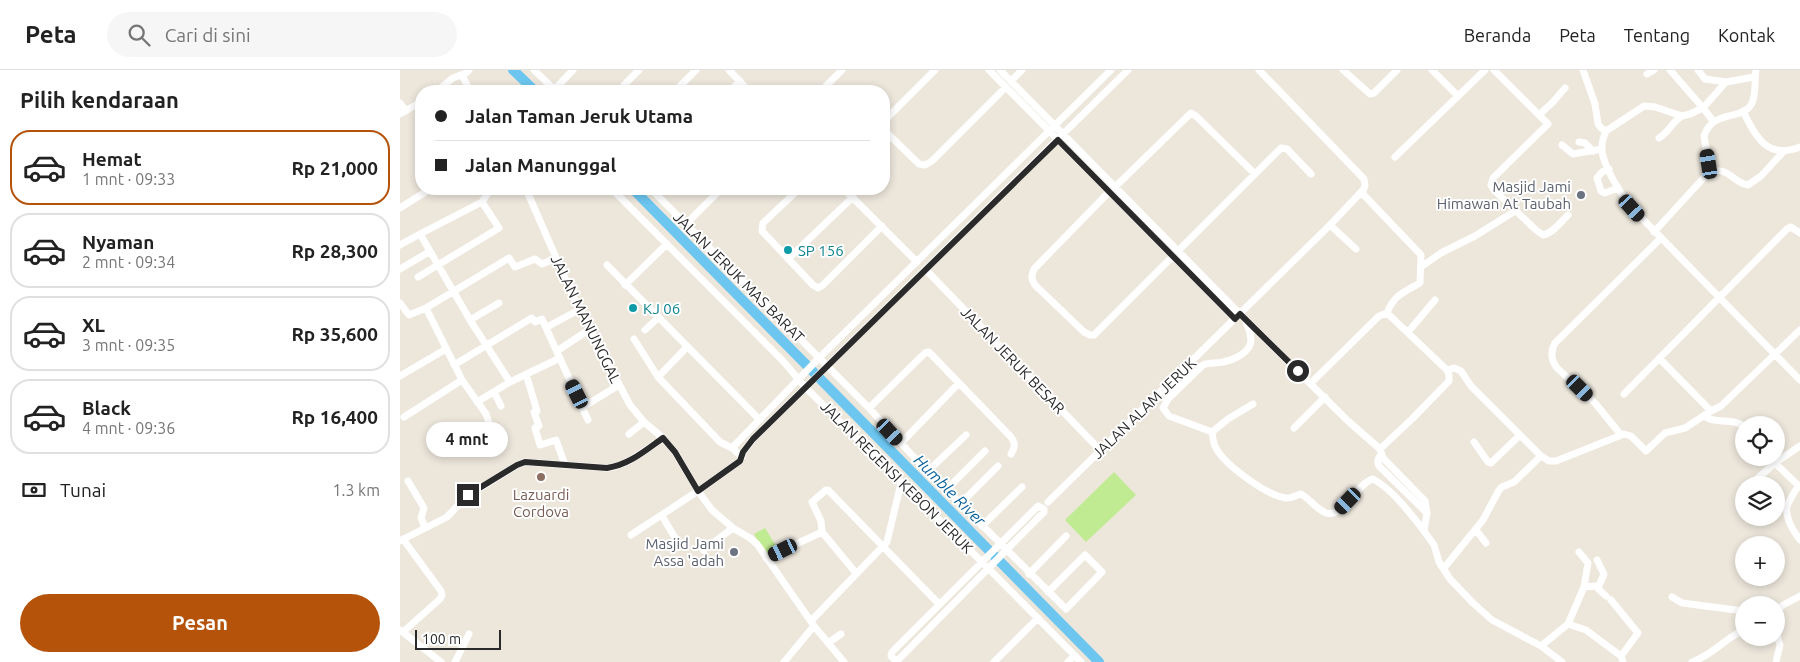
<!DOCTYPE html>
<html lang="id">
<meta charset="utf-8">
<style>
body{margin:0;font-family:Ubuntu,sans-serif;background:#f6f6f6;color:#222;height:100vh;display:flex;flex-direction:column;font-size:19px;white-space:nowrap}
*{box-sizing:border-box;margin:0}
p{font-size:16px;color:#767676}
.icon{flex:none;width:28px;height:28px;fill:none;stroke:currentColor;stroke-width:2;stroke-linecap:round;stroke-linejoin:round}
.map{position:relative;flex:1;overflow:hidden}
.drawer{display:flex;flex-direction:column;background:#fff;width:400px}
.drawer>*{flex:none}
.hud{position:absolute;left:15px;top:15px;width:475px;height:110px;border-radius:20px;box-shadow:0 2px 8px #0003;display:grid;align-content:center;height:110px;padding:0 20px;background:#fff}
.controls{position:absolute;left:1335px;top:346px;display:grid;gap:10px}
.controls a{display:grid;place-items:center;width:50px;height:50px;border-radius:50%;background:#fff;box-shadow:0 2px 8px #0003;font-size:25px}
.scale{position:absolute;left:15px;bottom:12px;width:86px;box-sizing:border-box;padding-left:5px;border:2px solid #2a2a2a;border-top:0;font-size:14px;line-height:18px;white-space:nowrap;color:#2a2a2a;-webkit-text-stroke:4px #fff;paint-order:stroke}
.end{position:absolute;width:22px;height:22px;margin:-11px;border:6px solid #2a2a2a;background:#fff;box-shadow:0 0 0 2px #fff}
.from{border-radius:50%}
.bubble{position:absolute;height:35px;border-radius:18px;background:#fff;box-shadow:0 2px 8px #0003;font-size:16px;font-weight:700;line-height:35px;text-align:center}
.car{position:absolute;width:15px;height:30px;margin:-15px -8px;border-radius:6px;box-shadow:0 0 4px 1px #0007;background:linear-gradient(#222 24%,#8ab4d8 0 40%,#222 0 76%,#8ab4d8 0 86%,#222 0)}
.hud b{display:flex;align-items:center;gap:18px;height:48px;font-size:19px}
.hud b+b{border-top:1px solid #e0e0e0}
.hud i{width:12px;height:12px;background:#222}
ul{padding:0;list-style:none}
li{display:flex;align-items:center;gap:15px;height:75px;margin:0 10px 8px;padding:0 10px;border:2px solid #e0e0e0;border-radius:20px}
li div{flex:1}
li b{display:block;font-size:19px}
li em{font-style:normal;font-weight:700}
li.on{border-color:#b45309}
li>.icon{width:45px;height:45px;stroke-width:1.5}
h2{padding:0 20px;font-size:22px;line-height:60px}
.pay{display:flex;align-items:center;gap:12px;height:55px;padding:0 20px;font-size:19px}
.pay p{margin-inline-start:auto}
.primary-button{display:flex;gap:10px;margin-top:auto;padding:10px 20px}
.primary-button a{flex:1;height:58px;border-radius:30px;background:#b45309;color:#fff;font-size:20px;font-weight:700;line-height:58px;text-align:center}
header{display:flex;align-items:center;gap:30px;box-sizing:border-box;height:70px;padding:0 25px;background:#fff;border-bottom:1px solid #e0e0e0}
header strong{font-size:24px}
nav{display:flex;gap:28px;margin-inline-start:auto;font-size:18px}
.search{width:350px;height:45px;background:#f6f6f6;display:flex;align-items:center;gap:12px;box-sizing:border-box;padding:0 18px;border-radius:28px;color:#767676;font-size:19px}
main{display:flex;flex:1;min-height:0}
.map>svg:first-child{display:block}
</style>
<header>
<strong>Peta</strong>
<div class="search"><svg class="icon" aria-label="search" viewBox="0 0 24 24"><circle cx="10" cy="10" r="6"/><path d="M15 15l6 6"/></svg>Cari di sini</div>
<nav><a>Beranda</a><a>Peta</a><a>Tentang</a><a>Kontak</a></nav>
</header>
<main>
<section class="drawer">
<h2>Pilih kendaraan</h2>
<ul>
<li class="on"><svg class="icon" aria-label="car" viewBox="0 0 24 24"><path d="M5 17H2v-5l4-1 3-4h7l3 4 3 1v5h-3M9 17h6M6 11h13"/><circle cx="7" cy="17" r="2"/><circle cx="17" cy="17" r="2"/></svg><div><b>Hemat</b><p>1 mnt · 09:33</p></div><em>Rp 21,000</em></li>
<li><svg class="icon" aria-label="car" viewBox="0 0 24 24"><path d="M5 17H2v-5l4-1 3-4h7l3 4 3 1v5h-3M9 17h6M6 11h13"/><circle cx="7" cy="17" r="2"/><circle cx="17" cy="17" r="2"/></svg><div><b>Nyaman</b><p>2 mnt · 09:34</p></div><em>Rp 28,300</em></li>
<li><svg class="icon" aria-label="car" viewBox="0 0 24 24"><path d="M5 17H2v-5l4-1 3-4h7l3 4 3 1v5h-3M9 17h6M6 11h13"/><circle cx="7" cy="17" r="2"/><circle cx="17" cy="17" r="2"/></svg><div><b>XL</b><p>3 mnt · 09:35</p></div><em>Rp 35,600</em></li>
<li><svg class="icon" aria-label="car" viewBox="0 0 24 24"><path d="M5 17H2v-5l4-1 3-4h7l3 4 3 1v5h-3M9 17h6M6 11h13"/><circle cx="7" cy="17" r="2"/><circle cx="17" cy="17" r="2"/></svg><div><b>Black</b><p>4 mnt · 09:36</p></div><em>Rp 16,400</em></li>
</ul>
<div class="pay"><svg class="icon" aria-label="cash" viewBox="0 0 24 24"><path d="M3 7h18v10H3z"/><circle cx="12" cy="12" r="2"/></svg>Tunai<p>1.3 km</p></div>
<div class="primary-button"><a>Pesan</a></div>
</section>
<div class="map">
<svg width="1400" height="592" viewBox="0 0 1400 592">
<rect width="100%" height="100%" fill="#ece6db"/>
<path fill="#c1eb92" d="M 714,402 L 736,425 L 686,472 L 665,450 Z
M 365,458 L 378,479 L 366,486 L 354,464 Z"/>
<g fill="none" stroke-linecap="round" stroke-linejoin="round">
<path stroke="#6cc6f0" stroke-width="10" d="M 113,0 L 135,21
M 233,119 L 699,592"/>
<path stroke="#fff" stroke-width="7" d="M 134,0 L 156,21
M 329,0 L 349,21
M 589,0 L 835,249
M 600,0 L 840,244 L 948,351 L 980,379 L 983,388 L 1025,431 L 1027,443 L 1024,461 L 1034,475 L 1039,492 L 1050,509 L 1073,533 L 1092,550 L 1141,576 L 1162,592
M 943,0 L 970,24 L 974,23 L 997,0
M 1032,0 L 1058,26
M 1094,0 L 1148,54 L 1093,108 L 1091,115 L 1094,120 L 1136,160 L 1143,165 C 1153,163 1161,152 1168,145
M 1183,0 L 1195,34 L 1198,54 L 1201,58 L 1206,61
M 1270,0 L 1303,38 L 1326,12 L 1354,7
M 1298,0 L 1305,9 L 1326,12
M 1247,4 L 1254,0
M 62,5 L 70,21
M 611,11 L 622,0
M 154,20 L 173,0
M 37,21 L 53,8 L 66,3 L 69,0
M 222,21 L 224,15 L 239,0
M 275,21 L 296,0
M 330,21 L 340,11
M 421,21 L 442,0
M 0,33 L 6,41
M 1343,41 C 1356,67 1367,90 1400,77
M 0,44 L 21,32
M 1139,45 L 1153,32 L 1165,18
M 484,51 L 535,0
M 1314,52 L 1303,38 L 1290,44 L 1282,46 L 1255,37 L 1244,36 L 1206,61 C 1203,68 1201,74 1202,81 C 1204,98 1221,124 1232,138 L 1400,310
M 20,58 L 21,60
M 484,60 L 519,94 L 525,95 L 532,91 L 606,17
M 1259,68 C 1269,62 1272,52 1282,46
M 1179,72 L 1185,73 L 1193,81
M 1162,75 L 1173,84 L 1202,79
M 995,87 L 1085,0
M 1209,99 L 1202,102 L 1197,108 L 1201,121 L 1205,123 L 1218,118
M 1310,101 C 1332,98 1331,112 1348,115 L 1361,106 L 1384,81
M 715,117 L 791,43 L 796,46 L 855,104
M 94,119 L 88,123 L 82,132 L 20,164 L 70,250 L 110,312 L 160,288
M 126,119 L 175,231 L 230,335 L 244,352 L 263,368 L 275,382 L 298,421 L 312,440 L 333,458 L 350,468 L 357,474 L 414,556 L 444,592
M 212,119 L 383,291 L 405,317 L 582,492 L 681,592
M 251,119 L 469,338 L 511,384
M 399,119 L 363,153 L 362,161 L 413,215 L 418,218 L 423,215 L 482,156
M 444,119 L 517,192
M 709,122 L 634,199 C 631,206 631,209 635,215 L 684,262 L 690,265 L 694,265 L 773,186
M 961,122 L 1021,185 L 1020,213 C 1004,222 994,225 987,243
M 0,138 L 30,119
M 286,154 L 321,119
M 930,155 L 956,179
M 1254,162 L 1310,101 L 1304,66 C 1313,39 1341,51 1351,35 C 1357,25 1354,11 1356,0
M 0,175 L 20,164
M 778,181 L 881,78 L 887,79 L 911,104
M 388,189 L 453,127
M 207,195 L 360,350
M 1021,197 L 1041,183 L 1075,166 L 1115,141
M 0,199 L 29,182
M 526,200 L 701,381
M 18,207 L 99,158 L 82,132
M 225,215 L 267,174
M 0,233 L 9,245 L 26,238
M 70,250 L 99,233
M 846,251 C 848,257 851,264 851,271 C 850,283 833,290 823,292 C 816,294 810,292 803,295 L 768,329 L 763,338 L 769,346 L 812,362 C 813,368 813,373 816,378 C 824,394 867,426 886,428 C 891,429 896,425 901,424 C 910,429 916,439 926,443 C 944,448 957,413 973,409 C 992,419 1011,444 1024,461
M 147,257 L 173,243
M 245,260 L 258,248
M 1008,262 L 1035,230
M 234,269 L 258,307 L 320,372 L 332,378 L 342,387
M 157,281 L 190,259
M 1260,289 L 1311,341
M 54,295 L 130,249 L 132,248 L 135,252 L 142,249 L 188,350
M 1047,300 L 1054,298 L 1061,301 L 1071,316 L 1141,386 L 1149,391 L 1156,391 L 1224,364 L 1231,366 L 1246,381 L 1265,363 L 1285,358 L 1311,341 L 1321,336 L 1400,260
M 126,304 L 137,341 L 134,342 L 139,356 L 135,358 L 140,375 L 156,370 L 165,395
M 0,306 L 46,279
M 258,307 L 287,277
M 911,313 L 979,246 L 987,243 L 1047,300 L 1049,305 L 1049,311 L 1012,349 L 980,379
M 94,322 L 101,336
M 1224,324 L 1387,159 L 1391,157 L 1400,163
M 77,332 L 110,312
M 183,337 L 219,315
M 469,338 L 525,283 L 529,282 L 611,367 C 616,374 615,377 611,384
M 1304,346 C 1316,355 1330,347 1344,356
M 4,347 L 62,310
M 894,358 L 925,327
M 92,362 L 86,344 L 62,310 L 26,238 L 109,188 L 115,197 L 135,189 L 142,194 L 156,188
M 812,362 L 828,349 L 853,334
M 229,364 L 244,352
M 1221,365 L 1195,333 L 1157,298 C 1151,290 1150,282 1155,273 L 1260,169
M 1074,372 L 1088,392 L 1091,393 L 1120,365
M 501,373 L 559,313
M 332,378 L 419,288 L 711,0
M 981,384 C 978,389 976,392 980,397 L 1027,443
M 514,387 L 666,539 L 702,502 L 685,485 L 648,522
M 1371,388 L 1375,393 L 1400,417
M 528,401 L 566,365
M 8,411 L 24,438 L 21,448 L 25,457
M 1350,415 L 1375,393 L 1400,376
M 1398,416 C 1395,422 1389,430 1387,437 C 1385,448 1394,462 1400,470
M 546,420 L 585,381
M 1343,422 L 1344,421
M 648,432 L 930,155 L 964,119 L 965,115 L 964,109 L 859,0
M 560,434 L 598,396
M 638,436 L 644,439 L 644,442 L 499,589 L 495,590 L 491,586 L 492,582 Z
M 262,446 L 280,476
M 582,456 L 622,417
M 1076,460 L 1086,473
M 422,462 L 421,451 L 412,432 L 426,420 L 428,420 L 539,534
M 231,465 L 298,421 L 340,391 L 343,382 L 353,369 L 728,0
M 0,471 L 47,447 L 66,427 L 117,395 L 125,392 L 207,398 C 229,395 245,380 263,368
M 303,480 L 333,458
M 366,488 L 422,462 L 456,503
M 1197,490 L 1204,504 L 1198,518
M 1044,498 L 1083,450 L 1099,420 L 1102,417 L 1114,412 L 1141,386
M 629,504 L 666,466
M 1184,517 L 1195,516 L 1206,526
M 1272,527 L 1282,533 L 1344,541
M 1211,530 L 1238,563 L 1221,586
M 1376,542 L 1383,535 L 1400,526
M 411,551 L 487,472 L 501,413
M 1168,554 L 1186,560 L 1221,586 L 1223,592
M 0,560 L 41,592
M 3,562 L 40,529 L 42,525 L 41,521 L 3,469
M 428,573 L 441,564
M 1141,576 L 1168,554 L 1184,517 L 1188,493 L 1179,482
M 55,592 L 69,564
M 384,592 L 414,556
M 594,592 L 638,548
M 668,592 L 674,586
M 1292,592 C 1313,585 1325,568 1344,560
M 1376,592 L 1380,575 L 1376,563"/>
</g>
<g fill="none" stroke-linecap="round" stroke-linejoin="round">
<path stroke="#2a2a2a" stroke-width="6" d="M 68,425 L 117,395 L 125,392 L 207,398 C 229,395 246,380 263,368 L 275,382 L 298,421 L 340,391 L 343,382 L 353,369 L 658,70 L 835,249 L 840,244 L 898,301"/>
</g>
<g fill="#6b7280" stroke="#fff" stroke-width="2">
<circle cx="1181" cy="125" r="5"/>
<circle cx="334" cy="482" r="5"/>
</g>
<g fill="#0f9aa8" stroke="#fff" stroke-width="2">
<circle cx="388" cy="180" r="5"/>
<circle cx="233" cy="238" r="5"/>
</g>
<circle fill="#8d6e63" stroke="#fff" stroke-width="2" cx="141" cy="407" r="5"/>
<g text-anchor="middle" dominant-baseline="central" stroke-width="4" stroke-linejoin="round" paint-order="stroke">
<g font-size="15" fill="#5b616d" stroke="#fff" text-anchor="end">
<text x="1171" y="116">Masjid Jami<tspan x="1171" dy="17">Himawan At Taubah</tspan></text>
<text x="324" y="473">Masjid Jami<tspan x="324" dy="17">Assa 'adah</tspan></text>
</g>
<g font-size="15" fill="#0d838f" stroke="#fff" text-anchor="start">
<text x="398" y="180">SP 156</text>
<text x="243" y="238">KJ 06</text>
</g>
<g font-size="15" fill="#2a2a2a" stroke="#fff">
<text transform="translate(339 207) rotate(45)">JALAN JERUK MAS BARAT</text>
<text transform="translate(186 249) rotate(64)">JALAN MANUNGGAL</text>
<text transform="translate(613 290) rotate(46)">JALAN JERUK BESAR</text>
<text transform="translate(744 338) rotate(-44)">JALAN ALAM JERUK</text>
<text transform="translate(497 407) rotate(45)">JALAN REGENSI KEBON JERUK</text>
</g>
<g font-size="15" fill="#785e54" stroke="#fff">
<text x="141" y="424">Lazuardi<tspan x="141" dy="17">Cordova</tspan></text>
</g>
<g font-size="16" font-style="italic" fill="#0b639c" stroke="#fff">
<text transform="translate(550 420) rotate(45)">Humble River</text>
</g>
</g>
</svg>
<div class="controls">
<a><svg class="icon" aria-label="locate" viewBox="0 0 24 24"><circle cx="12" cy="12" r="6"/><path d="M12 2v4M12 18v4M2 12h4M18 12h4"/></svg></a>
<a><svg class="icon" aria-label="layers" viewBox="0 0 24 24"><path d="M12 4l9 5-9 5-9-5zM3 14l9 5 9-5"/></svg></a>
<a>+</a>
<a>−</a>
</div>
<div class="scale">100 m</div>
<i class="end from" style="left:898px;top:301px"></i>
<i class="end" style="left:68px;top:425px"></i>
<div class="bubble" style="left:26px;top:352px;width:82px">4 mnt</div>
<i class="car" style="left:1309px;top:94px;rotate:351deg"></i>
<i class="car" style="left:1232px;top:138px;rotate:138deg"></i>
<i class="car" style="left:1180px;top:318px;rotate:135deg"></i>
<i class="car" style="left:177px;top:324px;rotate:333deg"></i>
<i class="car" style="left:490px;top:362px;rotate:137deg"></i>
<i class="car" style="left:948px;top:431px;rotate:224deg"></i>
<i class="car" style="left:383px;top:480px;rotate:244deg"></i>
<div class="hud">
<b><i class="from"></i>Jalan Taman Jeruk Utama</b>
<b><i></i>Jalan Manunggal</b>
</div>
</div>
</main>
